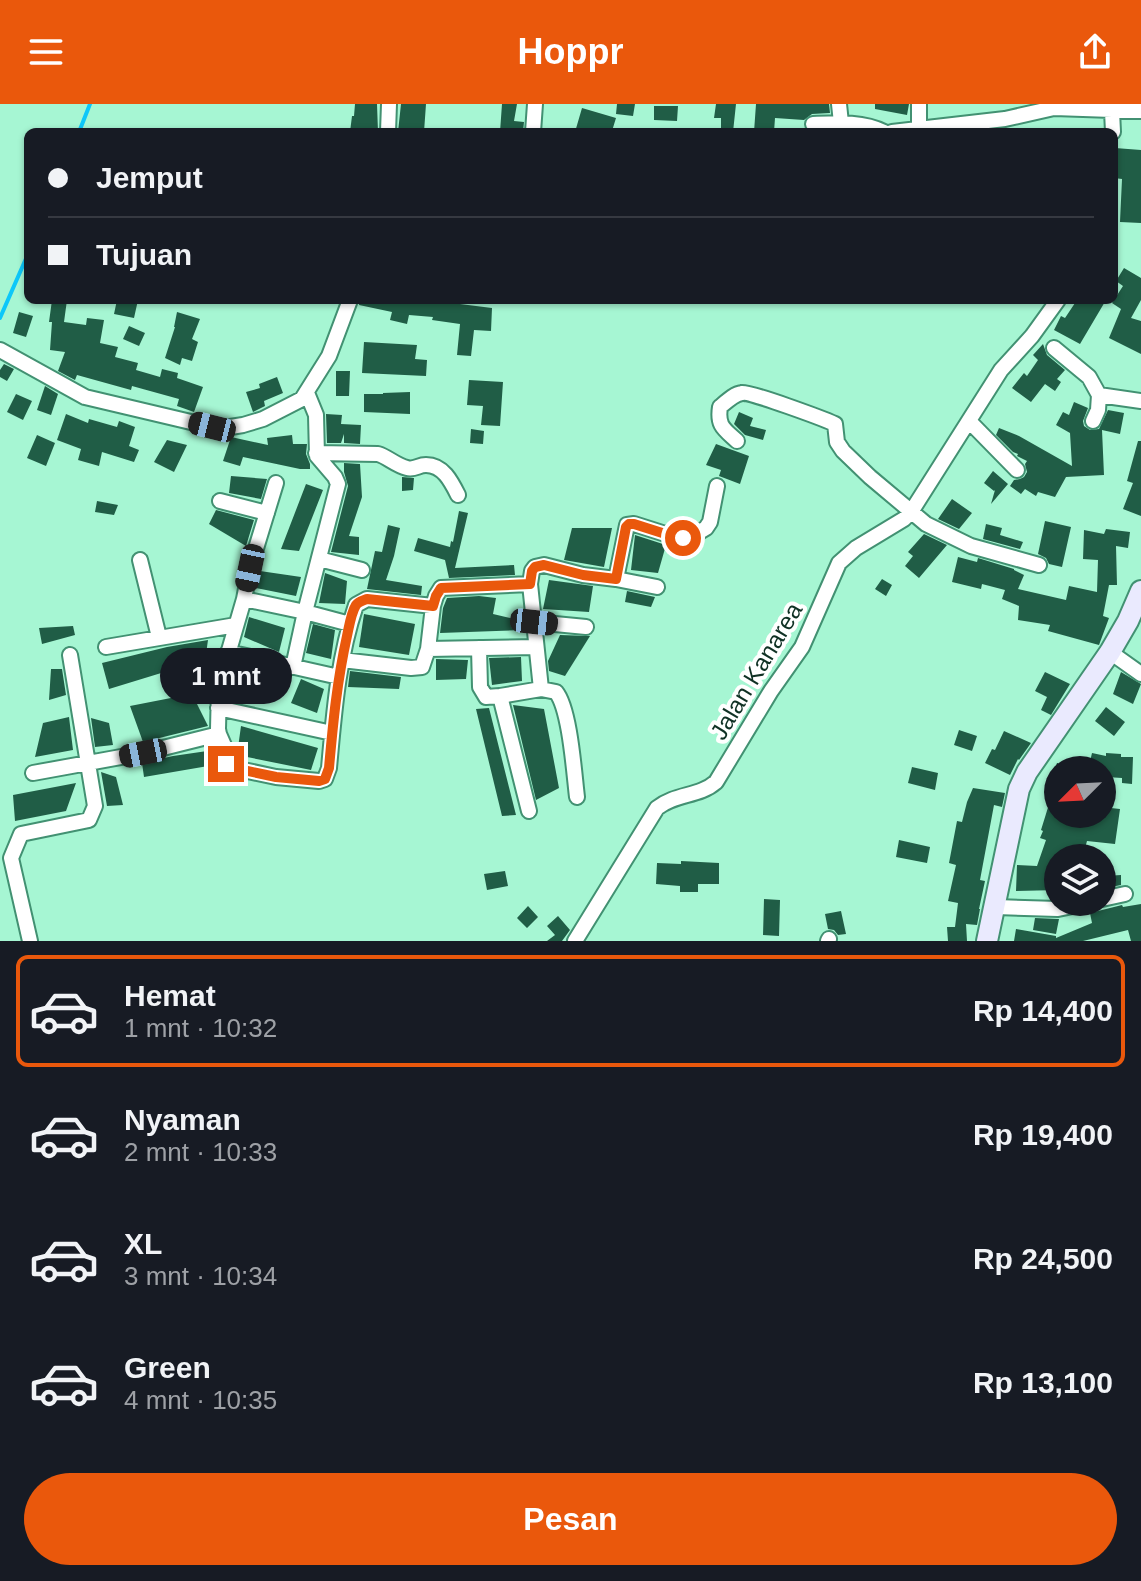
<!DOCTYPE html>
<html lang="id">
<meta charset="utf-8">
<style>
body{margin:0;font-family:Helvetica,sans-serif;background:#20242c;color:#f1f3f6;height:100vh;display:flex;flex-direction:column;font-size:30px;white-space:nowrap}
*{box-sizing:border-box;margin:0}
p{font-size:26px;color:#9ea1a6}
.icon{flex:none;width:44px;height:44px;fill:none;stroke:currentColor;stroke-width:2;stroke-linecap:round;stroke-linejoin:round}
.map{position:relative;height:837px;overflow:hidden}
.panel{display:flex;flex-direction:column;background:#171b24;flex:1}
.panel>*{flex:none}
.banner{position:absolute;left:24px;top:24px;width:1094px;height:176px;border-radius:12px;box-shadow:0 2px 6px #0004;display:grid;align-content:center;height:176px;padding:0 24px;background:#171b24}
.needle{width:52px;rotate:246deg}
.controls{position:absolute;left:1044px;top:652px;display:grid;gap:16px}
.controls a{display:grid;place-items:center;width:72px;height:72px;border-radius:50%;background:#171b24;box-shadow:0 2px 6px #0004;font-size:40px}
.end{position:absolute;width:36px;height:36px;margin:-18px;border:10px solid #ea580c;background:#fff;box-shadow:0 0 0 4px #fff}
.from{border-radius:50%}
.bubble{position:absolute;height:56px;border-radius:28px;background:#171b24;box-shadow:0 2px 6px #0004;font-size:26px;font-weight:700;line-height:56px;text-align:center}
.car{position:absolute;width:24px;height:48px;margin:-24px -12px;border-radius:10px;box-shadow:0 0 6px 2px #0007;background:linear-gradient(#222 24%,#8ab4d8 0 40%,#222 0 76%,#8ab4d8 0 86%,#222 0)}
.banner b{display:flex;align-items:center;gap:28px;height:76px;font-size:30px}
.banner b+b{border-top:2px solid #363941}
.banner i{width:20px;height:20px;background:#f1f3f6}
ul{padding:14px 0 0;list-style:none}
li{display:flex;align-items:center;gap:24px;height:112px;margin:0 16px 12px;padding:0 8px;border:4px solid transparent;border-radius:12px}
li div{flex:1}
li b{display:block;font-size:30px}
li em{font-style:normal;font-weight:700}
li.on{border-color:#ea580c}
li>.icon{width:72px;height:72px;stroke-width:1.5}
.cta{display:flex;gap:16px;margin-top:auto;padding:16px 24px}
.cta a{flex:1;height:92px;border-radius:48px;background:#ea580c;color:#fff;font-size:32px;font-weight:700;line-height:92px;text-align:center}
header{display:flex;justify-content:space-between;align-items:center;height:104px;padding:0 24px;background:#ea580c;color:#fff;font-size:36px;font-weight:700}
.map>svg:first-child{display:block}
</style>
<header><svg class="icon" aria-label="menu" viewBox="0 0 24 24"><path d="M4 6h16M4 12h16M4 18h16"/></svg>Hoppr<svg class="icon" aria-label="share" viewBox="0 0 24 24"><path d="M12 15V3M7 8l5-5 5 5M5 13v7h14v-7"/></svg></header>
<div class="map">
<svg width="1141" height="837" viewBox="0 0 1141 837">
<rect width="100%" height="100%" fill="#a6f6d3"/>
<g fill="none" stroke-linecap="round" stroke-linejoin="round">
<path stroke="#0dc7f9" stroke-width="4" d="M 79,28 L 90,0
M 0,214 L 28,150"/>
</g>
<path fill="#205d46" d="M 355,0 L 377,0 L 378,28 L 350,28 L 352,12 L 354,12 Z
M 401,0 L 426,0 L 424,28 L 398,28 Z
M 502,0 L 517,0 L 514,17 L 524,18 L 523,28 L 500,28 Z
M 617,0 L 635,0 L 633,12 L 616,10 Z
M 716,0 L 736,0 L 733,28 L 721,28 L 721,14 L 714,14 Z
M 756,0 L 829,0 L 830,9 L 812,10 L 804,16 L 775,14 L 774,28 L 754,28 Z
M 875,0 L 909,0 L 907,11 L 875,5 Z
M 654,2 L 678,2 L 677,17 L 654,16 Z
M 582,4 L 616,14 L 612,27 L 607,26 L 607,28 L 575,28 Z
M 1115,44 L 1141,46 L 1141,119 L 1120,118 L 1122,75 L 1114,74 Z
M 1124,164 L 1141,174 L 1141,196 L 1131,214 L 1141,217 L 1141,250 L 1109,234 L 1121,205 L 1112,199 L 1123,182 L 1116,177 Z
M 52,196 L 67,196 L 64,218 L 86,221 L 87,214 L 104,216 L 100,239 L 118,243 L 115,253 L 138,259 L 136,266 L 160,273 L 162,265 L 178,269 L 177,274 L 203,283 L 194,308 L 177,302 L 179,295 L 132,282 L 131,286 L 77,271 L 75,276 L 58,267 L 65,248 L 50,246 L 52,218 L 49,218 Z
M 117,196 L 138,196 L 134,214 L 114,210 Z
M 360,196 L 443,196 L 452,197 L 452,199 L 492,204 L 491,227 L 474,226 L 471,252 L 457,251 L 460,220 L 432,216 L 433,213 L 409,211 L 407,220 L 390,216 L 392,208 L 359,201 Z
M 1077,196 L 1106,196 L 1080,240 L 1054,226 L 1061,212 L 1065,214 Z
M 19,208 L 33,212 L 26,233 L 13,229 Z
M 177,208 L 200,215 L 192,235 L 198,238 L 192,257 L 182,254 L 180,261 L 165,254 L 175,223 L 174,223 Z
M 129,222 L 145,229 L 139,242 L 123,235 Z
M 364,238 L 417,241 L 415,255 L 427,256 L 426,272 L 362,269 Z
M 1043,240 L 1047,251 L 1065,266 L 1057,275 L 1061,278 L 1055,287 L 1045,280 L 1031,298 L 1012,284 L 1024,269 L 1027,272 L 1038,256 L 1033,251 Z
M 4,260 L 14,265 L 7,277 L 0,273 L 0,266 Z
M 336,267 L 350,267 L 349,292 L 336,292 Z
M 277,273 L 283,289 L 264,297 L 265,302 L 253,308 L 246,288 L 260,284 L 259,280 Z
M 469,276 L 503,278 L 500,322 L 481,321 L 483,302 L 467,301 Z
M 45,282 L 58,290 L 51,311 L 37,306 Z
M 410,288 L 410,310 L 364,308 L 364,290 L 383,290 L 383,289 Z
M 16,290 L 32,297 L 23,316 L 7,308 Z
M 1074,298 L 1088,304 L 1083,317 L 1084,322 L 1090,326 L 1099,325 L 1108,306 L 1124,309 L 1120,330 L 1102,326 L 1104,371 L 1066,373 L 1055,393 L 1038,388 L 1036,392 L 1025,385 L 1021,390 L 1010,382 L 1014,376 L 1020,375 L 1024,373 L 1027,368 L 1025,360 L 1027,357 L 1017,352 L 1018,350 L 1013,348 L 996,331 L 999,324 L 1019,332 L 1072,362 L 1070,329 L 1056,321 L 1063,308 L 1069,311 Z
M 739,308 L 753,314 L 750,322 L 766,326 L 763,336 L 745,331 L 734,320 Z
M 66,310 L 88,319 L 89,315 L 117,323 L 119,317 L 135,323 L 129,342 L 139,346 L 134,358 L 102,348 L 99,362 L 78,356 L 81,345 L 57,336 Z
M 326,310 L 342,311 L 341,320 L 361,321 L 360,340 L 344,339 L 344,330 L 341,339 L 327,339 Z
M 471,325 L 484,327 L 483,340 L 470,339 Z
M 37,331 L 55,339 L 46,362 L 27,354 Z
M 292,331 L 293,340 L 307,340 L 306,350 L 310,360 L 310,365 L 300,365 L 243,353 L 240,362 L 223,357 L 231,333 L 268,341 L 267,334 Z
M 167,336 L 187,341 L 174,368 L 154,358 Z
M 1138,337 L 1141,337 L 1141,412 L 1123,405 L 1133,379 L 1127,377 Z
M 716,340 L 749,352 L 740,380 L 719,372 L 721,366 L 706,361 Z
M 344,359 L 360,360 L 362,393 L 349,432 L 359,433 L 359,451 L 331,448 L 348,382 L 344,368 Z
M 993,367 L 1008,380 L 991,400 L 995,386 L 994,387 L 984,379 Z
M 231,372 L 267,375 L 261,395 L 229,389 Z
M 402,373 L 414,374 L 413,386 L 402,387 Z
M 306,380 L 323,386 L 299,447 L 281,445 Z
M 952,395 L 972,409 L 959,425 L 938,415 Z
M 97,397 L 118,401 L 114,411 L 95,408 Z
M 216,406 L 254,416 L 246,442 L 209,420 Z
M 459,407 L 468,409 L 455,464 L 514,461 L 515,471 L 449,474 L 445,456 L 414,447 L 418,434 L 450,443 L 451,437 L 453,438 Z
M 1045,417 L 1071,423 L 1062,463 L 1049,460 L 1046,454 L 1038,450 Z
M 986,420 L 1002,424 L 1000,431 L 1023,438 L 1020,445 L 983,435 Z
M 388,421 L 400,424 L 394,452 L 386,476 L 422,482 L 421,491 L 367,485 L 375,447 L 382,448 Z
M 572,424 L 612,424 L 604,463 L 564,456 Z
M 1106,425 L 1130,428 L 1128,444 L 1116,442 L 1117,481 L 1109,481 L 1103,512 L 1109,514 L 1099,541 L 1048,527 L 1050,521 L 1018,516 L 1019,502 L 1002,495 L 1005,486 L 982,480 L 981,485 L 952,478 L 958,453 L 977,458 L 978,454 L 1014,465 L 1014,466 L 1024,471 L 1018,485 L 1066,496 L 1069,482 L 1097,488 L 1098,456 L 1083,455 L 1084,426 L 1104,430 Z
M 924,430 L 947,441 L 919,474 L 905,462 L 913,452 L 908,448 Z
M 635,431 L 666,441 L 658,469 L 631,466 Z
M 260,467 L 301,473 L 296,492 L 256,484 Z
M 325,469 L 347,477 L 345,500 L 319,499 Z
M 882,475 L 892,481 L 886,492 L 875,485 Z
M 549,476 L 593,482 L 589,508 L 543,505 Z
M 627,487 L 655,493 L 651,503 L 625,498 Z
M 479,492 L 496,494 L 493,510 L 519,516 L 521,526 L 440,529 L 443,504 L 447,494 Z
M 364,510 L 415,520 L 409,551 L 359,543 Z
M 249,513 L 285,524 L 279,548 L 244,533 Z
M 313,520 L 335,526 L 331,555 L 306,549 Z
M 73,522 L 75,531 L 42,540 L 39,524 Z
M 560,531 L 590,532 L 565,572 L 549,567 L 548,557 Z
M 208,536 L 203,571 L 184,574 L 208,622 L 143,638 L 130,602 L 176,593 L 171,566 L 109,585 L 102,559 L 167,543 Z
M 521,553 L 522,577 L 492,581 L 489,554 Z
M 436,555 L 468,556 L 466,575 L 436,576 Z
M 235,561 L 262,567 L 254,593 L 229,590 Z
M 51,565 L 62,565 L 66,591 L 49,596 Z
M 350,567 L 401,573 L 399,585 L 348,583 Z
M 1045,568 L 1070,580 L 1051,611 L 1041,606 L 1047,593 L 1035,587 Z
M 1121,568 L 1141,580 L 1133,600 L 1113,590 Z
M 301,575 L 324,585 L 317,609 L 291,599 Z
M 513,601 L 544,605 L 559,684 L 536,696 Z
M 1106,603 L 1125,618 L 1114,632 L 1095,617 Z
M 489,604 L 516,711 L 502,712 L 476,605 Z
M 69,613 L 73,646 L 35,653 L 43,619 Z
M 91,614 L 109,619 L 113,641 L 95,643 Z
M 241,622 L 318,644 L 311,666 L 237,651 Z
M 959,626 L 977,632 L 972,647 L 954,641 Z
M 1004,627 L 1031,639 L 1019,656 L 1018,655 L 1010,671 L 985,659 L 992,645 L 995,646 Z
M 214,646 L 214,661 L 144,673 L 142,659 L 173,652 Z
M 1092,649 L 1106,652 L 1106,649 L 1121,650 L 1121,653 L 1133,653 L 1132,680 L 1122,679 L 1122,674 L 1106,673 L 1106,666 L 1088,666 Z
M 1057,659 L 1058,659 L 1058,694 L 1046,688 Z
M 912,663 L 938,669 L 935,686 L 908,679 Z
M 101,668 L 116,673 L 123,701 L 107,702 Z
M 76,679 L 66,707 L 15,717 L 13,691 Z
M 973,684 L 1005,689 L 1002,703 L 994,701 L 980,776 L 985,777 L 979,805 L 980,805 L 977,821 L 966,820 L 967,837 L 948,837 L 947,823 L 955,823 L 958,799 L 948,797 L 956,761 L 949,759 L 957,717 L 962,718 L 967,698 Z
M 1050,697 L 1058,698 L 1058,710 L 1079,710 L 1099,716 L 1100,710 L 1102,710 L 1102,703 L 1120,705 L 1115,740 L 1087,737 L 1084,748 L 1076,745 L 1073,754 L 1058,754 L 1058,786 L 1016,787 L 1017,761 L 1037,762 L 1046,736 L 1040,734 L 1043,727 L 1041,726 Z
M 899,736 L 930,743 L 927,759 L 896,753 Z
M 681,757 L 719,759 L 719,780 L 698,780 L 698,788 L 680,788 L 680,782 L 656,780 L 657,759 L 681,760 Z
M 505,767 L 508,782 L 487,786 L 484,770 Z
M 1121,771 L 1121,781 L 1106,784 L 1105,772 Z
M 764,795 L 780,796 L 779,832 L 763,831 Z
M 1141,800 L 1141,837 L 1131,837 L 1128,826 L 1083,837 L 1014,837 L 1016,825 L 1056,832 L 1056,834 L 1092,819 L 1090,809 L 1122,801 L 1123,803 Z
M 528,802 L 538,813 L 527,824 L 517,814 Z
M 841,807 L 846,830 L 838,831 L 834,826 L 828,825 L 825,810 Z
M 558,812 L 570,826 L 562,837 L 547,837 L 555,831 L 547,822 Z
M 1035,814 L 1059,815 L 1056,830 L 1033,826 Z"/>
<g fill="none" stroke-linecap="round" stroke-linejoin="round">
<g stroke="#429172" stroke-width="18">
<path id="street" d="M 839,0 L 841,19
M 1112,7 L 1113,28
M 813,20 C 836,19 863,17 884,28
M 919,25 L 919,0
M 388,28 L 389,0
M 533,28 L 535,0
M 892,28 L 1005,15 L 1054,4 L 1141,7
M 1054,244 L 1089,273 L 1099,291 L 1141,297
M 0,246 L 85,293 L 212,323 L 224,324 L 243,321 L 263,315 L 302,295 L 329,252 L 350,196
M 969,317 L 1017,366
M 1093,317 L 1098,306 L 1099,291
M 737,337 C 724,325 717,322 720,303 C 726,298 734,290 742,289 C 749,287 824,315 835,320 L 837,338 L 843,347 L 870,373 L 926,420 L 971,442 L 1039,461
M 316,349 L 378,350 C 388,353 395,361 407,364 C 415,366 418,361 426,361 C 443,361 451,377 458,391
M 276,379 L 250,464 L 244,495 L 305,508 L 350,520
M 220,397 L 267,409
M 319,455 L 362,466
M 140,456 L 159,533
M 616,475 L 627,421 L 634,420 L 678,434 L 696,430 L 706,424 L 710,418 L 717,382
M 244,495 L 219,581 L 218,625 L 219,630 L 226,646 L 226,660 L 229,663 L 276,673 L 319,677 L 325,675 L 329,664 C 334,609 338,554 356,501 L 367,495 L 433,502 L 428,545 L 422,563 L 411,564 L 342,556
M 433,502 L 436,492 L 441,484 L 530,480
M 534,518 L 586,523
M 106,543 L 236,521
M 479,544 L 480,583 L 486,593 L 500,592 L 541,585 L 530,480 L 532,467 L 535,463 L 544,461 L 583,471 L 616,475 L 657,483
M 428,545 L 536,543
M 228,548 L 339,573
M 1110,548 L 1141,570
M 293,563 L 305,508 L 338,380 L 335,373 L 317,352 L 316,311 L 307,289
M 541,585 L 556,588 C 570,605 574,669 577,693
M 500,592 L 529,707
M 218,604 L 332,629
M 33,669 L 143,649 L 219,630
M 1102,795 L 1125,790
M 996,803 L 1058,805 L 1092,798
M 30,837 L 11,754 L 21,730 L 89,716 L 95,702 L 70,551
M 575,837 L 657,704 C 676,689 699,693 716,678 L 771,587 L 802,543 L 839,459 L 856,444 L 904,415 L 911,408 L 1001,266 L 1032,232 L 1058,196
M 828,837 L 829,835"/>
</g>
<g stroke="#429172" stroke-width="24">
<path id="secondary" d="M 987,837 L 1019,685 L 1027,668 L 1110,548 L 1128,517 L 1141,487"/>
</g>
<use href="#street" stroke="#fff" stroke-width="14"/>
<use href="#secondary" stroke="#eaeafe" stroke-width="20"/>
</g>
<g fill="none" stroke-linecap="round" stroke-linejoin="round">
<path stroke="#ea580c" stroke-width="10" d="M 226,660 L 229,663 L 276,673 L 319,677 L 325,675 L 329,664 C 333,619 337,577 347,532 C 349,523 351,509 356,501 C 359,497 362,497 367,495 L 433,502 L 436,492 L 441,484 L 530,480 L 532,467 L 535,463 L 544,461 L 583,471 L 616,475 L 626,423 L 629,420 L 634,420 L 678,434 L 683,434"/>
</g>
<g text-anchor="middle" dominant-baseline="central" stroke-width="8" stroke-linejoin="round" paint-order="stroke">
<g font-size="24" fill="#0f3124" stroke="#fff">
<text transform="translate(756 567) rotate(-59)">Jalan Kanarea</text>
</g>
</g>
</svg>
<div class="controls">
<a><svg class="needle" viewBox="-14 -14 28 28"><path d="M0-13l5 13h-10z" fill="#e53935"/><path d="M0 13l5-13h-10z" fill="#9ea1a6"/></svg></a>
<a><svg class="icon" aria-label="layers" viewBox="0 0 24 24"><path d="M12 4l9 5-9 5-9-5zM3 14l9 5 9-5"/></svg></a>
</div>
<i class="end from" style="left:683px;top:434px"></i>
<i class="end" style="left:226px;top:660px"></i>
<div class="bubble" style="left:160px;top:544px;width:132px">1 mnt</div>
<i class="car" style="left:212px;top:323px;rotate:284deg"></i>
<i class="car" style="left:250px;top:464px;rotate:192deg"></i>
<i class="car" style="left:534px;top:518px;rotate:96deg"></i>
<i class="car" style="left:143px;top:649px;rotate:259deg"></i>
<div class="banner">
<b><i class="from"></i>Jemput</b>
<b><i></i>Tujuan</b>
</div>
</div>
<section class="panel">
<ul>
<li class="on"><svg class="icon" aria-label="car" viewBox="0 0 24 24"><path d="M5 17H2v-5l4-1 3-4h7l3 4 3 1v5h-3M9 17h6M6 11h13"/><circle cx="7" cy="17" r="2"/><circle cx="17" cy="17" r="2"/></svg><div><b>Hemat</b><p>1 mnt · 10:32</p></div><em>Rp 14,400</em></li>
<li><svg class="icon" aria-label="car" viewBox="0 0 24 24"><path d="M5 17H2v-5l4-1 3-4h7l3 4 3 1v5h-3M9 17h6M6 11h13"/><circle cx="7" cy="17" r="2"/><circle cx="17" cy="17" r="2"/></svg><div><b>Nyaman</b><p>2 mnt · 10:33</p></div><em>Rp 19,400</em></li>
<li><svg class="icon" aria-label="car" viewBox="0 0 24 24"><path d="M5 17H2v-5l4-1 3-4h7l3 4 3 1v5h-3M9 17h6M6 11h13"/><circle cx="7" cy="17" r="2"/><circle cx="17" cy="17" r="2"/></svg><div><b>XL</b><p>3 mnt · 10:34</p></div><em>Rp 24,500</em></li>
<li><svg class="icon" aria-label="car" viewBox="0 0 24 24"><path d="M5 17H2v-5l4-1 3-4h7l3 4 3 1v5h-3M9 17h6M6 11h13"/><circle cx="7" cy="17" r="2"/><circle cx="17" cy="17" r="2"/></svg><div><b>Green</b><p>4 mnt · 10:35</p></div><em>Rp 13,100</em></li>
</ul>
<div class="cta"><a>Pesan</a></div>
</section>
